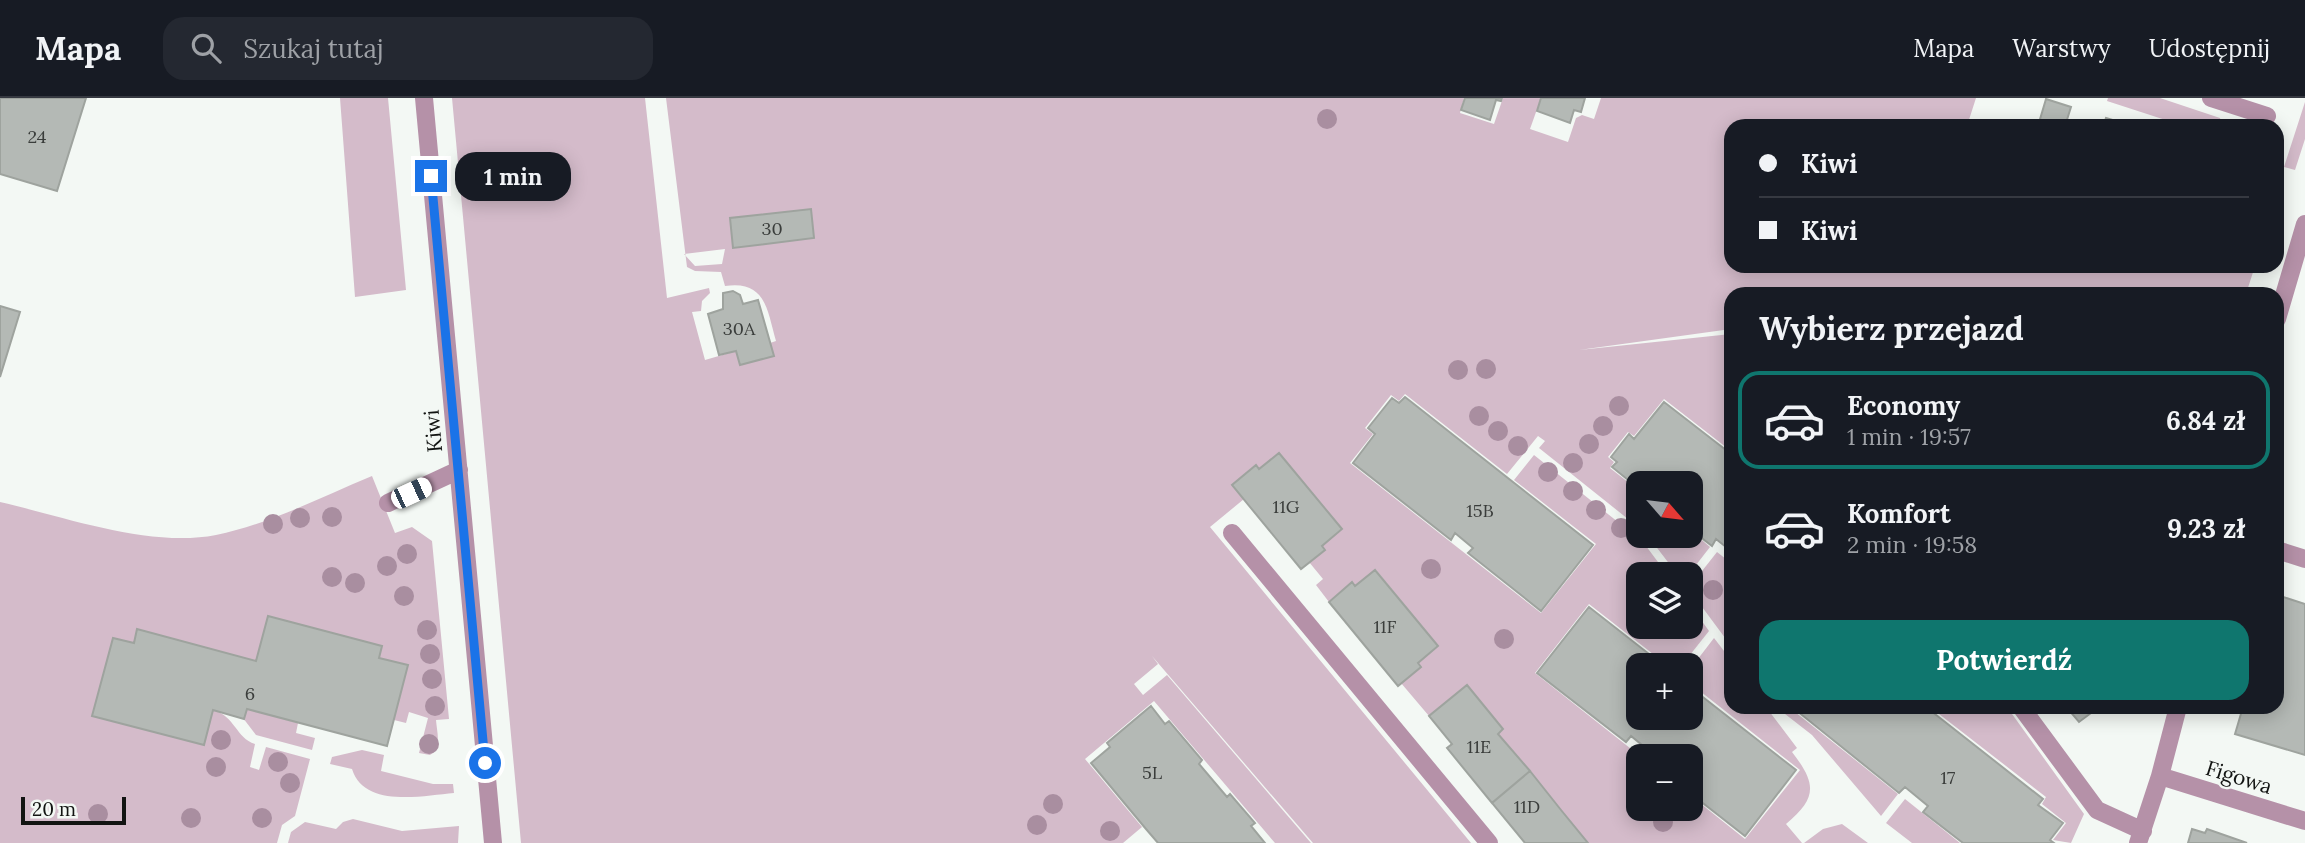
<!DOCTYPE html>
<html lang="pl">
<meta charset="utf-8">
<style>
body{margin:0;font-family:Lora,serif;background:#242831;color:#f1f3f6;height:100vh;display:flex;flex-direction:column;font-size:26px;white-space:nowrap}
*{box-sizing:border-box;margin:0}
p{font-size:23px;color:#9ea1a6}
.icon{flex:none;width:38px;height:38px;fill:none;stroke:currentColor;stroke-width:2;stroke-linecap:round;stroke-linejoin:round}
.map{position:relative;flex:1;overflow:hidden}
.sheet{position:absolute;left:1724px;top:189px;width:560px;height:427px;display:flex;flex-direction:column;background:#171b24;border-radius:21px;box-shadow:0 4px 18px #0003}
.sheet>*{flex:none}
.top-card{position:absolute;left:1724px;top:21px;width:560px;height:154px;border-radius:21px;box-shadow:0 4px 18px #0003;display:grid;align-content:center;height:154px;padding:0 35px;background:#171b24}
.needle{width:46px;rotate:118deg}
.controls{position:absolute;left:1626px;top:373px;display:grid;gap:14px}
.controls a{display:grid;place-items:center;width:77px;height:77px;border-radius:14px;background:#171b24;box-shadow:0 4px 18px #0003;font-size:35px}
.scale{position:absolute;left:21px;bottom:18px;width:105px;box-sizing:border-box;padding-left:7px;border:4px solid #121412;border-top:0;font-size:19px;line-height:24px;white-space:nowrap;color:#121412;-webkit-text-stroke:5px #f3f8f4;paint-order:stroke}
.end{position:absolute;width:32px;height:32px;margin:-16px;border:9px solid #1a73e8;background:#fff;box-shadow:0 0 0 4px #fff}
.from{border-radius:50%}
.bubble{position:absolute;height:49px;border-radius:21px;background:#171b24;box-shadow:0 4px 18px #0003;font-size:23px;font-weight:800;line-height:49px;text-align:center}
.car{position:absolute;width:21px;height:42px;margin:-21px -10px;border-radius:9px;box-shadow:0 0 5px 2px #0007;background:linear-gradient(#fff 24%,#345 0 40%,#fff 0 76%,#345 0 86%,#fff 0)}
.top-card b{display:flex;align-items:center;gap:24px;height:66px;font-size:26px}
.top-card b+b{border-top:2px solid #363941}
.top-card i{width:18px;height:18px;background:#f1f3f6}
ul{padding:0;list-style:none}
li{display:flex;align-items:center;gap:21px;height:98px;margin:0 14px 10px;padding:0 21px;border:4px solid transparent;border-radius:21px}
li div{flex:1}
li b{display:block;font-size:26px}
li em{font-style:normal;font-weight:800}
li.active{border-color:#0f766e}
li>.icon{width:63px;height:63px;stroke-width:1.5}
h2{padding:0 35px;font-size:32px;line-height:84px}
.button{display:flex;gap:14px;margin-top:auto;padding:14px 35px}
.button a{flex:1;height:80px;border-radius:21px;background:#0f766e;color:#fff;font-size:28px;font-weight:800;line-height:80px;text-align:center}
header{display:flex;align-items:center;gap:42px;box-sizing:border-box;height:98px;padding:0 35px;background:#171b24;border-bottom:2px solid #363941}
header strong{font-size:33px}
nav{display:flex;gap:38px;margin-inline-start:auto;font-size:24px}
.search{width:490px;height:63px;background:#242831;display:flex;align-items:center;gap:18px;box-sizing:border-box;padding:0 24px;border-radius:21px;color:#9ea1a6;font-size:26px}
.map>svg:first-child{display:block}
</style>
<header>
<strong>Mapa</strong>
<div class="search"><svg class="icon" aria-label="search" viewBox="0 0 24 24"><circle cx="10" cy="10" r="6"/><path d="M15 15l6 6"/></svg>Szukaj tutaj</div>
<nav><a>Mapa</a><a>Warstwy</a><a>Udostępnij</a></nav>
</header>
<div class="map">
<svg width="2305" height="745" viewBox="0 0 2305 745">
<rect width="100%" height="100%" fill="#f3f8f4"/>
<path fill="#d4bbca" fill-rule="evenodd" d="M 340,0 L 388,0 L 406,192 L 355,199 Z
M 452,0 L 645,0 L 667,200 L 709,190 L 710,195 L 702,203 L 701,213 L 692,214 L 705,262 L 736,253 L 740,267 L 773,258 L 770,245 L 776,243 C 767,212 766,182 725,188 L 721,174 L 695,173 L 687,169 L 666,0 L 1464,0 L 1460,15 L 1494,26 L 1503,0 L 1541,0 L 1530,31 L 1568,44 L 1576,20 L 1582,17 L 1594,21 L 1601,0 L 1976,0 L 1967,28 L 1731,28 L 1731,168 L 2255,168 L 2246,196 L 1731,196 L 1731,231 L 1579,252 L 1731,236 L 1731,353 L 1664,301 L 1634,338 L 1628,334 L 1608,359 L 1614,364 L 1610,370 L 1638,392 L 1638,429 L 1539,350 L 1545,343 L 1538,338 L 1507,376 L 1405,296 L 1399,303 L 1391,297 L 1365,330 L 1373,336 L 1350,365 L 1541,515 L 1596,446 L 1514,382 L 1534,357 L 1643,444 L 1667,476 L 1638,476 L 1638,528 L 1690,528 L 1691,508 L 1709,533 L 1682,567 L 1667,567 L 1589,506 L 1535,575 L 1640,658 L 1638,710 L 1690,710 L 1691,698 L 1745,741 L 1800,672 L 1691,586 L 1691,570 L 1714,540 L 1731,562 L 1731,609 L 1766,609 L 1797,650 L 1792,654 C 1817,686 1817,700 1786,726 L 1802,745 L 1588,745 L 1498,636 L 1503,631 L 1467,587 L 1429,618 L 1401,585 L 1421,569 L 1418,565 L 1438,548 L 1376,472 L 1355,488 L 1352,485 L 1329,504 L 1316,487 L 1323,481 L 1309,464 L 1325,452 L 1322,448 L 1341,431 L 1279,355 L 1259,371 L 1255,367 L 1233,386 L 1244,401 L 1210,429 L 1471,745 L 1313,745 L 1152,558 L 1158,566 L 1134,586 L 1143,597 L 1167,577 L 1311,745 L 1275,745 L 1154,603 L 1085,661 L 1142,729 L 1123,745 L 521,745 ZM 725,151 L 722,166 L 695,168 L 684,156 Z
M 2108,0 L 2160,0 L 2220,20 L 2222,27 L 2184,28 L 2107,3 Z
M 2305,4 L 2305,41 L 2295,72 L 2284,69 Z
M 372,378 L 395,435 L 412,429 L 432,443 L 449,621 L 436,622 C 437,635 442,649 430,657 L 419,655 L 428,620 L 409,614 L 406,625 L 394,622 L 408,568 L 379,560 L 381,548 L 268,518 L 256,563 L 137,531 L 134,545 L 113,540 L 93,618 L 203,647 L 213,612 C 235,618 236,640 255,646 L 250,669 L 259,672 L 266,649 L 310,661 L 295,718 L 282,727 L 277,745 L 0,745 L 0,404 C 65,419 150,450 216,437 C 270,426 321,399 372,378 Z
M 1691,433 L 1710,449 L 1689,476 L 1677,476 L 1648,438 L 1690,438 Z
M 1717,454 L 1731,465 L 1731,548 L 1691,494 L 1691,487 Z
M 1776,609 L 1798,609 L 1795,614 L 1898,696 L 1881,718 L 1812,637 Z
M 1930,609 L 2007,609 L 2084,716 L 2071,745 L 2053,742 L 2066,725 L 2042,706 L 2046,699 Z
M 247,611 L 298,625 L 296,635 L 315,640 L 312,652 L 256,637 L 243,620 Z
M 362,652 L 384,657 L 381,673 L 433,686 L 453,686 L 454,695 C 421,698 364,710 352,671 L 330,666 L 332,659 Z
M 1905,701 L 1960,745 L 1912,745 L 1886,725 Z
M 353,721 L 402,733 L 459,728 L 458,745 L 288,745 L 291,734 L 305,724 L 336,731 L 343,724 Z
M 1842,726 L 1868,745 L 1804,745 L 1823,731 Z"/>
<path fill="#b4b9b5" stroke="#9ea39e" stroke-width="2" d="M 0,0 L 86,0 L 57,93 L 0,76 Z
M 1465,0 L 1502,0 L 1501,3 L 1496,2 L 1490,22 L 1461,12 Z
M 1541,0 L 1585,0 L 1581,14 L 1574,12 L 1570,25 L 1537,13 Z
M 2046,1 L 2071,9 L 2065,28 L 2038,28 Z
M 2106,20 L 2129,27 L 2129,28 L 2103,28 Z
M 811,111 L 814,140 L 733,150 L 730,120 Z
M 733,193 L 740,197 L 743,206 L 758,202 L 774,258 L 740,267 L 736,253 L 719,257 L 708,216 L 723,211 L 723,195 Z
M 0,208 L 20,214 L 0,279 Z
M 1405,299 L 1593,447 L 1541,513 L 1468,455 L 1473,450 L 1455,435 L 1451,442 L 1353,365 L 1375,336 L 1368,330 L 1392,300 L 1399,305 Z
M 1664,304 L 1731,356 L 1731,453 L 1716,441 L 1712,448 L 1690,431 L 1690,385 L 1638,385 L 1638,390 L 1612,369 L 1617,364 L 1611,359 L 1629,336 L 1634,341 Z
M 1279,355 L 1342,431 L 1322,448 L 1325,452 L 1301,471 L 1232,387 L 1256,367 L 1259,371 Z
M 1375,472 L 1438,548 L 1418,565 L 1421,569 L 1398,588 L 1329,504 L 1352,484 L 1355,488 Z
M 2277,497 L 2305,506 L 2305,657 L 2235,636 L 2243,609 L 2277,609 Z
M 1589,509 L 1663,567 L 1638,567 L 1638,620 L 1690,620 L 1690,589 L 1796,672 L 1745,738 L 1690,695 L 1690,658 L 1644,658 L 1648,652 L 1631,638 L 1626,644 L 1537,575 Z
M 268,518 L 382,548 L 379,560 L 408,567 L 387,648 L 247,611 L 244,621 L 213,612 L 204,647 L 92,618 L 113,540 L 134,545 L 137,531 L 256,563 Z
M 1467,587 L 1503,631 L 1498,636 L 1530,673 L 1492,705 L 1447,650 L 1452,646 L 1429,618 Z
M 1151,608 L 1165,626 L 1169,623 L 1202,662 L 1199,666 L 1227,699 L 1230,696 L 1255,725 L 1251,728 L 1265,745 L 1158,745 L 1146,731 L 1091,665 L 1110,649 L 1107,645 Z
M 1801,609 L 1926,609 L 2043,701 L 2038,707 L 2063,725 L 2050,742 L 2054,745 L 1963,745 L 1923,714 L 1928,708 L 1905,689 L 1899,695 L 1797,613 Z
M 2062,609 L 2099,609 L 2079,624 L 2069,612 L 2066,614 Z
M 1530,673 L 1561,712 L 1588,745 L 1525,745 L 1492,705 Z
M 2192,731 L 2205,735 L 2207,731 L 2247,745 L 2188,745 Z"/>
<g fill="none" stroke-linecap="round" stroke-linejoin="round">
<path stroke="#b591a8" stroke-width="18" d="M 424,0 L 493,745
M 2211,0 L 2267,18
M 2277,221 L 2305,126
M 388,405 L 459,372
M 1232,435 L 1489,745
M 2277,452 L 2305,461
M 2021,609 L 2097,712 L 2143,733
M 2160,678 L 2305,723
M 2138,745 L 2160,678 L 2178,609"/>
</g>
<g fill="#a98ea0">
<circle cx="1327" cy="21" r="10"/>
<circle cx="1486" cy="271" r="10"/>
<circle cx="1458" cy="272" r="10"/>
<circle cx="1619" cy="308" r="10"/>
<circle cx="1479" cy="318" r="10"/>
<circle cx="1603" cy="328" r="10"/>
<circle cx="1498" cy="333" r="10"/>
<circle cx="1589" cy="346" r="10"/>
<circle cx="1518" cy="348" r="10"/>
<circle cx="1573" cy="365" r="10"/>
<circle cx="1548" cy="374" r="10"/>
<circle cx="1573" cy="393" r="10"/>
<circle cx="1596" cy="412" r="10"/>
<circle cx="332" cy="419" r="10"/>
<circle cx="300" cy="420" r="10"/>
<circle cx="273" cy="426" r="10"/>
<circle cx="1621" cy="430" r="10"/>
<circle cx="407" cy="456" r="10"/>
<circle cx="387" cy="468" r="10"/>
<circle cx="1431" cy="471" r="10"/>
<circle cx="332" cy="479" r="10"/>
<circle cx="355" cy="485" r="10"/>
<circle cx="1713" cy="492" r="10"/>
<circle cx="404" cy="498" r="10"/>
<circle cx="427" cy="532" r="10"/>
<circle cx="1504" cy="541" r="10"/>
<circle cx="430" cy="556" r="10"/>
<circle cx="432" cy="581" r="10"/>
<circle cx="435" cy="608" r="10"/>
<circle cx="221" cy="642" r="10"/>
<circle cx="429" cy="646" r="10"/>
<circle cx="278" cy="664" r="10"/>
<circle cx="216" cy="669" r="10"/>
<circle cx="290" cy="685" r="10"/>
<circle cx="1053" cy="706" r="10"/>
<circle cx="98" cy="716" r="10"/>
<circle cx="191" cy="720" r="10"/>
<circle cx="262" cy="720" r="10"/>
<circle cx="1663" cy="724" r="10"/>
<circle cx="1037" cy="727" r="10"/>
<circle cx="1110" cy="733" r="10"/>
</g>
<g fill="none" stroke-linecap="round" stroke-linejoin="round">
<path stroke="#1a73e8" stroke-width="9" d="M 431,78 L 485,665"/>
</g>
<g text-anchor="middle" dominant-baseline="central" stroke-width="5" stroke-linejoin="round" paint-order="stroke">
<g font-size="18" fill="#3a3d3b">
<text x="37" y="38">24</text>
<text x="772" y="130">30</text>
<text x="739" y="230">30A</text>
<text x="1286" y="408">11G</text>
<text x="1480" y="412">15B</text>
<text x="1385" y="528">11F</text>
<text x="250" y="595">6</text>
<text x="1479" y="648">11E</text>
<text x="1152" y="674">5L</text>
<text x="1948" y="679">17</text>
<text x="1527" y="708">11D</text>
</g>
<g font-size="21" fill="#121412" stroke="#f3f8f4">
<text transform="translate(433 333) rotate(-95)">Kiwi</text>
<text transform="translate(2239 679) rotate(17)">Figowa</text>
</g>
</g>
</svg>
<div class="controls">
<a><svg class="needle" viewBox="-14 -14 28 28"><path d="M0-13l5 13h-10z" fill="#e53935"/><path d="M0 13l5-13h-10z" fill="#9ea1a6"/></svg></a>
<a><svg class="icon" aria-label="layers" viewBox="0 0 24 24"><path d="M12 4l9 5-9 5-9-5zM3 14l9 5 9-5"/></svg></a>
<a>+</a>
<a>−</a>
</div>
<div class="scale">20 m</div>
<i class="end from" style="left:485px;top:665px"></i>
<i class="end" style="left:431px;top:78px"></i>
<div class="bubble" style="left:455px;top:54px;width:116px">1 min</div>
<i class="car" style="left:411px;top:395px;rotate:65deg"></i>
<div class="top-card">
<b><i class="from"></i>Kiwi</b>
<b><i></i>Kiwi</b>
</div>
<section class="sheet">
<h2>Wybierz przejazd</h2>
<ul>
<li class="active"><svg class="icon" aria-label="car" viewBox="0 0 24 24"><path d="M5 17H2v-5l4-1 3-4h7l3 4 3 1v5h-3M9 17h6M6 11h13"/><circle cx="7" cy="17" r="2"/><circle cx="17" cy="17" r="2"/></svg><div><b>Economy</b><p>1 min · 19:57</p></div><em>6.84 zł</em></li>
<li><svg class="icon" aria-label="car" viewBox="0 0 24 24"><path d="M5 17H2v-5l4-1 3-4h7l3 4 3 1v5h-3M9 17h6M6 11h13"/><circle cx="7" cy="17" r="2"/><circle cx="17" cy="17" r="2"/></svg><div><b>Komfort</b><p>2 min · 19:58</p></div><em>9.23 zł</em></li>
</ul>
<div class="button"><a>Potwierdź</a></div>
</section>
</div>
